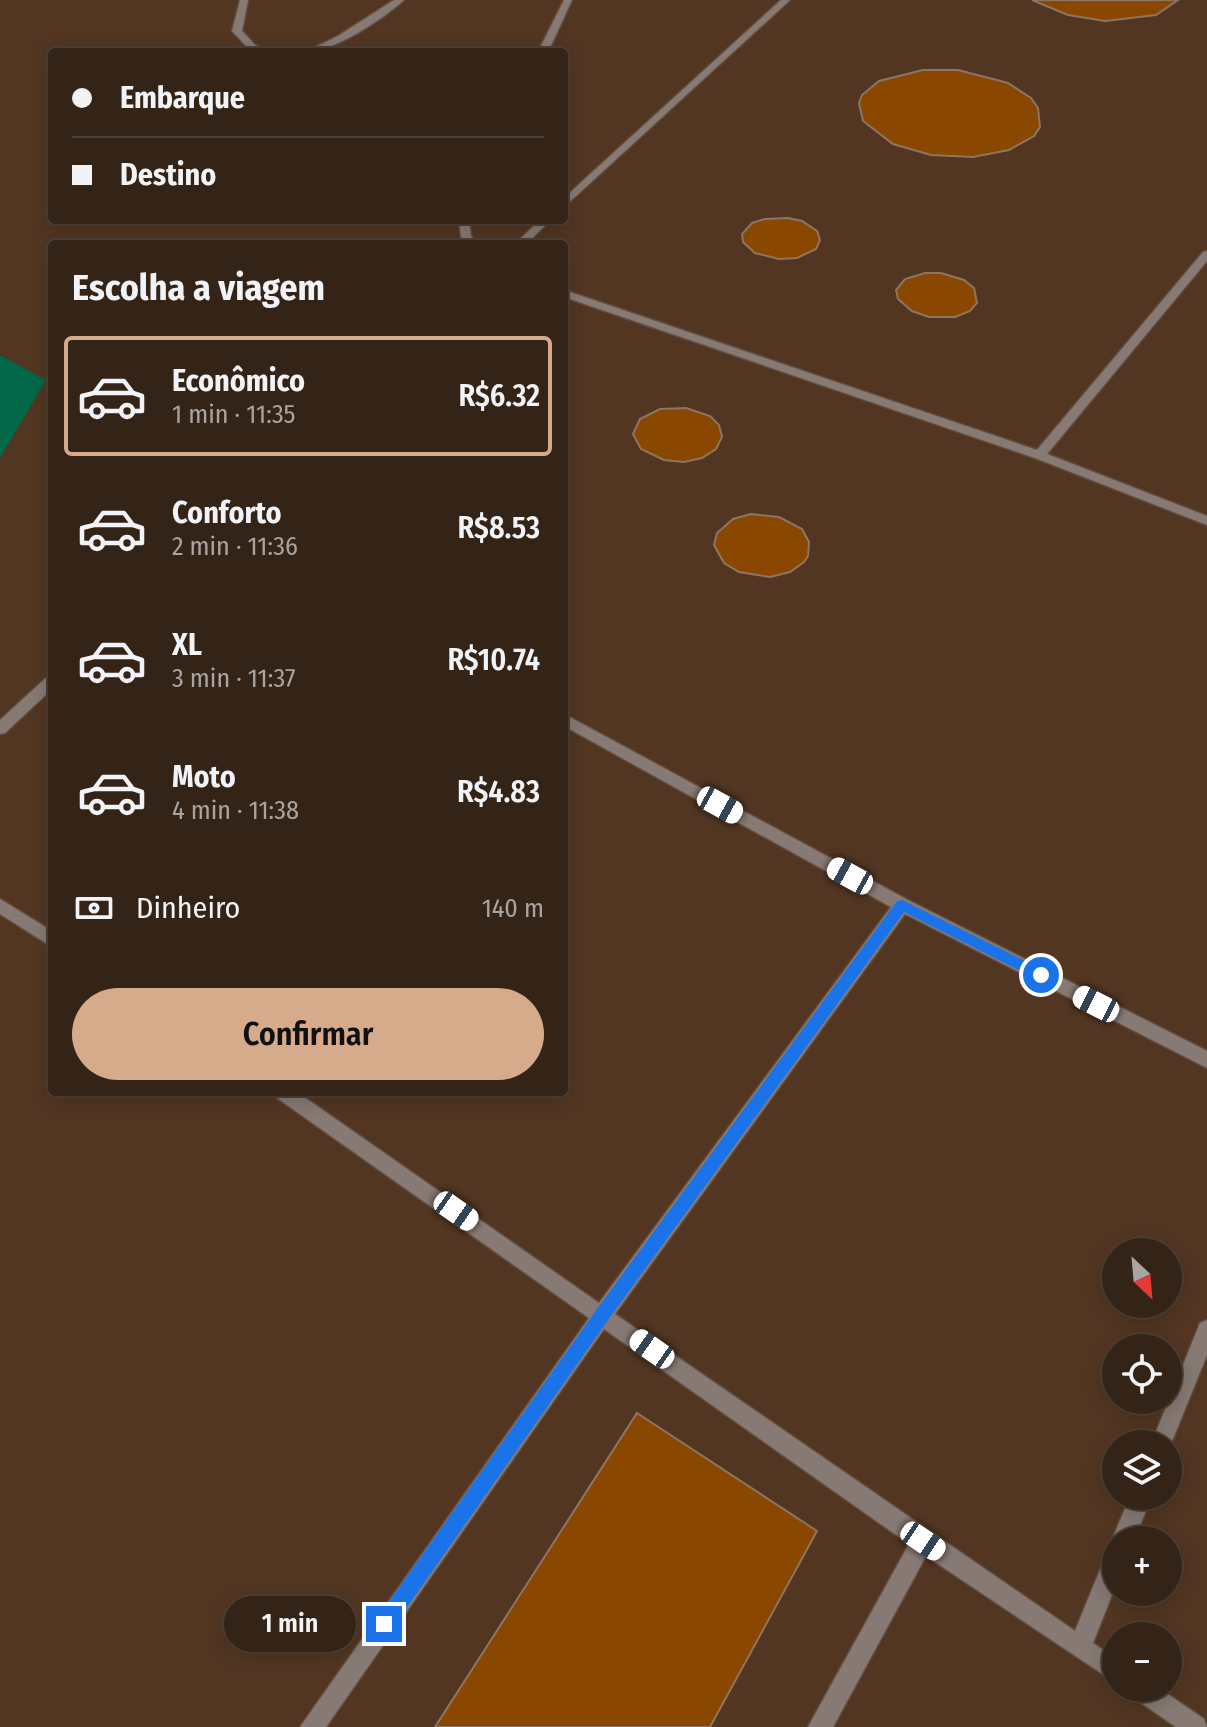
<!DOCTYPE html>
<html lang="pt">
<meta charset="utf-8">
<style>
body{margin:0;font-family:"Fira Sans Condensed",sans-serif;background:#3c2c21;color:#f1f3f6;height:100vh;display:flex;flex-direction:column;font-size:30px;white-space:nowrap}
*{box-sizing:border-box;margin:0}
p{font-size:26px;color:#a9a4a2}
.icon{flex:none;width:44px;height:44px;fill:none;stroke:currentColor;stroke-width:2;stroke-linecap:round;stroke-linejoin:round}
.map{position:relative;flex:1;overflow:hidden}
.drawer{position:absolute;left:48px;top:240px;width:520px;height:856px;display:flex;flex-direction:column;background:#342418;border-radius:8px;box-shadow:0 4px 20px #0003,0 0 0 2px #4e4137}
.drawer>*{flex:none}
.banner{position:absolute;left:48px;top:48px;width:520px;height:176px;border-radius:8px;box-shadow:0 4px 20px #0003,0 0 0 2px #4e4137;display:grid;align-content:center;height:176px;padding:0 24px;background:#342418}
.needle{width:52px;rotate:154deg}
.controls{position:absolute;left:1102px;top:1238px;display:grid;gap:16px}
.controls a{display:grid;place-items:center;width:80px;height:80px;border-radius:50%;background:#342418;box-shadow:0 4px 20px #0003,0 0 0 2px #4e4137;font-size:40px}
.end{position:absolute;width:36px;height:36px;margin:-18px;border:10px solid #1a73e8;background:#fff;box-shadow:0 0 0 4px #fff}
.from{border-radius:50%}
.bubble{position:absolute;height:56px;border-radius:28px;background:#342418;box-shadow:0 4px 20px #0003,0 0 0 2px #4e4137;font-size:26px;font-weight:600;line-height:56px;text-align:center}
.car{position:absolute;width:24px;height:48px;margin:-24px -12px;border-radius:10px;box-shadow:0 0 6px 2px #0007;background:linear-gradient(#fff 24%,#345 0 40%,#fff 0 76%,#345 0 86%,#fff 0)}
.banner b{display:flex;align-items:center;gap:28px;height:76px;font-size:30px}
.banner b+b{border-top:2px solid #4e4137}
.banner i{width:20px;height:20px;background:#f1f3f6}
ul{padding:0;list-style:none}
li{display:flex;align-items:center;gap:24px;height:120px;margin:0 16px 12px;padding:0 8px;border:4px solid transparent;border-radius:8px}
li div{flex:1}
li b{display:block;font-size:30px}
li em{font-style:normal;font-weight:600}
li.current{border-color:#d6ab8b}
li>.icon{width:72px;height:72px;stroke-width:1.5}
h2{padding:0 24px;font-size:36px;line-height:96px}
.pay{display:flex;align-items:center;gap:20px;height:88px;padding:0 24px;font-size:30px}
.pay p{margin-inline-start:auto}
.primary-button{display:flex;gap:16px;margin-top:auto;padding:16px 24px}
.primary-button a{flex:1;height:92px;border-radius:48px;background:#d6ab8b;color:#111;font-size:32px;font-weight:600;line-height:92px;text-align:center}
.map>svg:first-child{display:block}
</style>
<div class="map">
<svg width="1207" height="1727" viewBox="0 0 1207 1727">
<rect width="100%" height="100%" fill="#463020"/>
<path fill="#523622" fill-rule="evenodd" d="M 0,0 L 1207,0 L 1207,1727 L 0,1727 L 0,458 L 45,380 L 0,355 ZM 52,52 L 564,52 L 564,220 L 52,220 ZM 52,244 L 564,244 L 564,1092 L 52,1092 ZM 1116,1252 L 1168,1252 L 1168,1304 L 1116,1304 ZM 1116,1348 L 1168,1348 L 1168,1400 L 1116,1400 ZM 1116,1444 L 1168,1444 L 1168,1496 L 1116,1496 ZM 1116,1540 L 1168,1540 L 1168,1592 L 1116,1592 ZM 1116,1636 L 1168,1636 L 1168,1688 L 1116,1688 Z"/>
<path fill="#026848" d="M 0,355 L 46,380 L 0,458 Z"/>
<path fill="#8a4700" stroke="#8e7563" stroke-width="2" d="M 1032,0 L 1178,0 L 1156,15 L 1105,21 L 1068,15 Z
M 923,70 L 958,70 L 1008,83 L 1031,98 L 1038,108 L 1040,127 L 1034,136 L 1009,150 L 973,157 L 931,155 L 893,144 L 863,121 L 859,103 L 862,95 L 879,81 Z
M 788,218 L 802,221 L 817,231 L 820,240 L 816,249 L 797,258 L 779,259 L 755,253 L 743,242 L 742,234 L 752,223 L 765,219 Z
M 941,273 L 964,280 L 974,288 L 977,303 L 970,311 L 955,317 L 929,317 L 912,311 L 898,299 L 896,290 L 905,279 L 925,273 Z
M 686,408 L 710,416 L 719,425 L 722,437 L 716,449 L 702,458 L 684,462 L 664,460 L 641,449 L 633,434 L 640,419 L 660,409 Z
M 751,514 L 779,517 L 802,529 L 809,542 L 808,556 L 804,562 L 790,572 L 770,577 L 739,572 L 724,563 L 714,545 L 717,533 L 733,519 Z
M 637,1413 L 817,1531 L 710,1727 L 435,1727 Z"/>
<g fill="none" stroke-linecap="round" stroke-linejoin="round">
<g stroke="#624d3e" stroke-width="3">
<path id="lane" d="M 240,0 L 248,0 L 242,31 L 255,45 L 272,52 L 249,49 L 232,31 Z
M 394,0 L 404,0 C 383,19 334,52 305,52 L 338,36 Z
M 564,0 L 572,0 L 548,52 L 538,52 Z
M 781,0 L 790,0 L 564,207 L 564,198 Z
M 459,220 L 469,220 L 471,236 L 477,244 L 466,244 L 461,237 Z
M 540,220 L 551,220 L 526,244 L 515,244 Z
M 1207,251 L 1207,261 L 1047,454 L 1207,516 L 1207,525 L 1035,458 L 564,297 L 564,290 L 1037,450 L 1203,252 Z
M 52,676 L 52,689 L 5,733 L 0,734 L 0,720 L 47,677 Z
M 564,714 L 908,900 L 1207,1051 L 1207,1068 L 905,914 L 615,1314 L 1075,1631 L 1108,1550 L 1115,1547 L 1112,1540 L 1130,1496 L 1152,1496 L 1134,1540 L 1116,1540 L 1116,1585 L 1093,1643 L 1116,1659 L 1116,1683 L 926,1556 L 833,1727 L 808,1727 L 909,1544 L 604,1329 L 326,1727 L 300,1727 L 589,1318 L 277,1098 L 274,1092 L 297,1092 L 599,1303 L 891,907 L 564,726 Z
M 0,899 L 52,931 L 52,947 L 0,914 Z
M 1207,1320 L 1207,1355 L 1168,1451 L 1168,1444 L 1151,1444 L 1200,1323 Z
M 1128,1688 L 1159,1688 L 1204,1719 L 1207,1727 L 1176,1727 L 1131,1696 Z"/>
</g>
<use href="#lane" fill="#877a74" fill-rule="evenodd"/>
</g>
<path fill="#1a73e8" d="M 902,900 L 1045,971 L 1045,979 L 1036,979 L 904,912 L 608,1320 L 391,1630 L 384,1633 L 378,1630 L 375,1624 L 378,1617 L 597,1309 L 897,901 Z"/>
</svg>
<div class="controls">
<a><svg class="needle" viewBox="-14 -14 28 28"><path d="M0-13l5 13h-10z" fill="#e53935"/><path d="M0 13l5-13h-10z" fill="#a9a4a2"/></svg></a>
<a><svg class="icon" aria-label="locate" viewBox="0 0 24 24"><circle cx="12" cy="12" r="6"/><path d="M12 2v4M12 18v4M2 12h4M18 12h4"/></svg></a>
<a><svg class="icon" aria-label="layers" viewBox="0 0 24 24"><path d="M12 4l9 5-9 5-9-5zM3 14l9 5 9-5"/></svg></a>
<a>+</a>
<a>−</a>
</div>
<i class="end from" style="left:1041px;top:975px"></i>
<i class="end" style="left:384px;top:1624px"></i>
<div class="bubble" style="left:224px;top:1596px;width:132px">1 min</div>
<i class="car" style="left:720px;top:805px;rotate:119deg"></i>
<i class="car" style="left:850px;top:876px;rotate:299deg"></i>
<i class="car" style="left:1096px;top:1004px;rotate:297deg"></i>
<i class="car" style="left:456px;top:1211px;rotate:125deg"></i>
<i class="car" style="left:652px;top:1349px;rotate:305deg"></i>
<i class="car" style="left:923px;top:1541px;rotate:124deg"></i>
<div class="banner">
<b><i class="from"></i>Embarque</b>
<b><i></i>Destino</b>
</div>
<section class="drawer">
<h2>Escolha a viagem</h2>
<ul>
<li class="current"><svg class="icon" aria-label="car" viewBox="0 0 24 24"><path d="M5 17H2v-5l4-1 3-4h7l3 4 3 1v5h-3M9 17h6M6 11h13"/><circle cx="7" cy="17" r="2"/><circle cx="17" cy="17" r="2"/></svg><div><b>Econômico</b><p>1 min · 11:35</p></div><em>R$6.32</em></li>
<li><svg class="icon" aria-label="car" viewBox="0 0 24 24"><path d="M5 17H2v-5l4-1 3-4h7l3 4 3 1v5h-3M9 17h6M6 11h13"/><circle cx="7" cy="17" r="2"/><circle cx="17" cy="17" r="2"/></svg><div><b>Conforto</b><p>2 min · 11:36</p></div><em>R$8.53</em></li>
<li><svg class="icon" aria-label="car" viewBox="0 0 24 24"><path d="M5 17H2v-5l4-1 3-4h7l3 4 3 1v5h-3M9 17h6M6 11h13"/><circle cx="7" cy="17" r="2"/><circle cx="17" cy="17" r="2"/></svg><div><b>XL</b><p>3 min · 11:37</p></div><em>R$10.74</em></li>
<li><svg class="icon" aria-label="car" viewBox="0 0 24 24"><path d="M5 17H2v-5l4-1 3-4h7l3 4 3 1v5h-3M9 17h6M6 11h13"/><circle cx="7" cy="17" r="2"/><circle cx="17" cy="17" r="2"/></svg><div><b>Moto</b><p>4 min · 11:38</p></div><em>R$4.83</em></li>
</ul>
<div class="pay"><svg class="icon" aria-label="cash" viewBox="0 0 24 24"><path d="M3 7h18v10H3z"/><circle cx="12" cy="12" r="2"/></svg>Dinheiro<p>140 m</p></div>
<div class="primary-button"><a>Confirmar</a></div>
</section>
</div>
